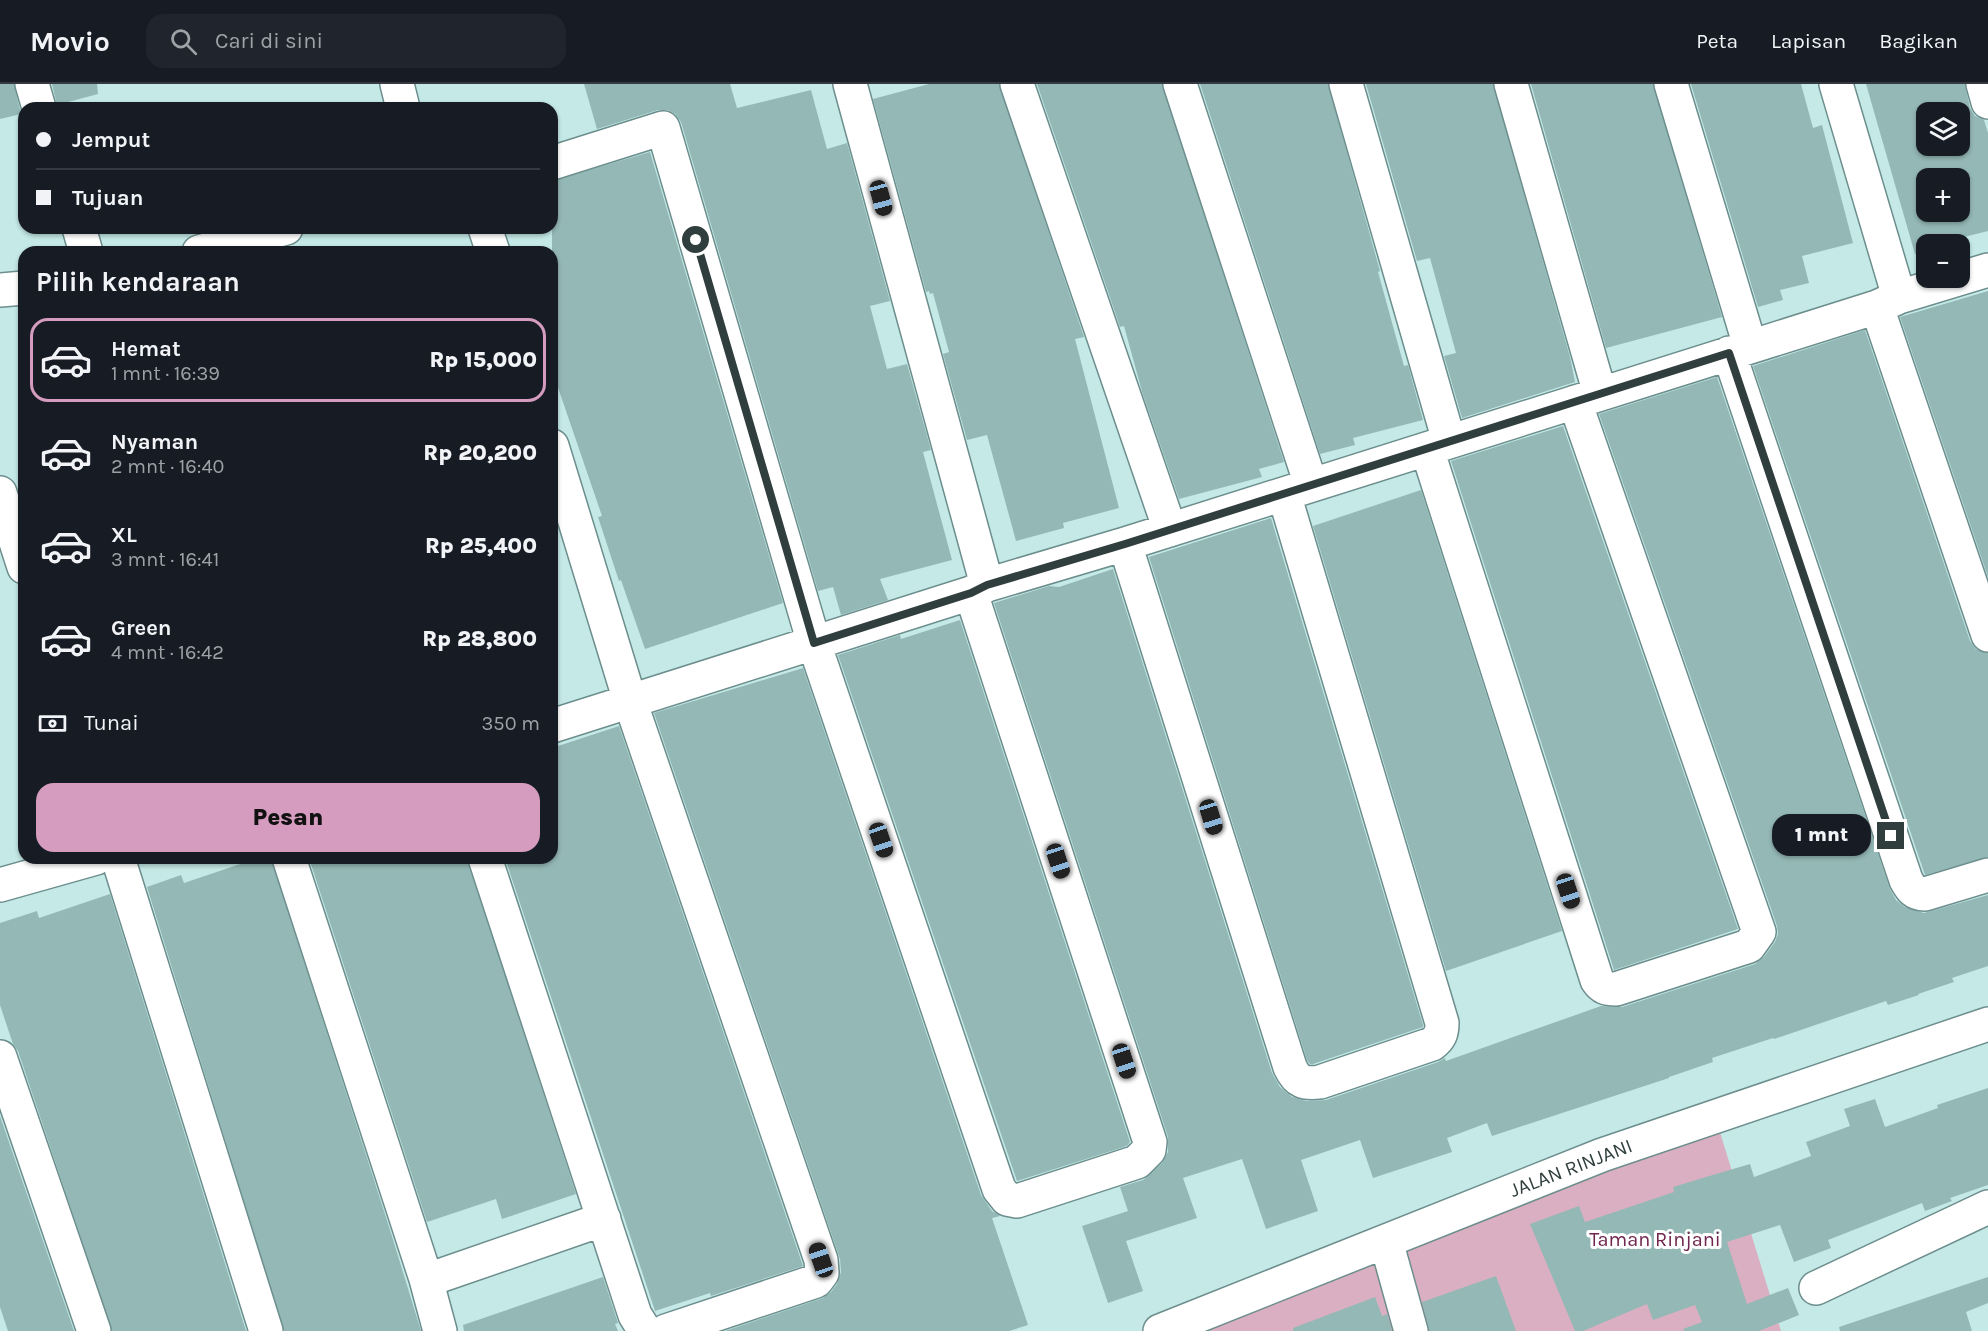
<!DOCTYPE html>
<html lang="id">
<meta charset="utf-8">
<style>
body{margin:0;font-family:Karla,sans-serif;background:#20242c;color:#f1f3f6;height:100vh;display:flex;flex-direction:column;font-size:22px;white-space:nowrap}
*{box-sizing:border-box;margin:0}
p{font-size:20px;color:#9ea1a6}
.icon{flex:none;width:33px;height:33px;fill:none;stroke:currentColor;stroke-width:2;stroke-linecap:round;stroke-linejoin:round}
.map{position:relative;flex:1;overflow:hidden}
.panel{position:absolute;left:18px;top:162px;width:540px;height:618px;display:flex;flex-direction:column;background:#171b24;border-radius:18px;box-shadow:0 2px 4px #0004}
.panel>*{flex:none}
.guide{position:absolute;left:18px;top:18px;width:540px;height:132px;border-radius:18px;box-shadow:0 2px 4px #0004;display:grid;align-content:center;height:132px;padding:0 18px;background:#171b24}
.buttons{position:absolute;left:1916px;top:18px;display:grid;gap:12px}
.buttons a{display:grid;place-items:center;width:54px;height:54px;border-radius:12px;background:#171b24;box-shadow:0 2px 4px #0004;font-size:30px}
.end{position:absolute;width:27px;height:27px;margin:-14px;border:8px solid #303f3e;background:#fff;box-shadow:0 0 0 3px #fff}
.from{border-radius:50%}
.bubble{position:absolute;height:42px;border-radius:18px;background:#171b24;box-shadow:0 2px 4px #0004;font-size:20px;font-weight:800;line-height:42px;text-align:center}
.car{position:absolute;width:18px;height:36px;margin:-18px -9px;border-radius:8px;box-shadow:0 0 4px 2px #0007;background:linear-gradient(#222 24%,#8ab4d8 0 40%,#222 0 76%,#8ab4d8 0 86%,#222 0)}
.guide b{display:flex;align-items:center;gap:21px;height:57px;font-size:22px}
.guide b+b{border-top:2px solid #363941}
.guide i{width:15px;height:15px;background:#f1f3f6}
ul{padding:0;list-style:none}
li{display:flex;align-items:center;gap:18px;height:84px;margin:0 12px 9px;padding:0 6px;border:3px solid transparent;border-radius:18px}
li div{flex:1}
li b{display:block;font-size:22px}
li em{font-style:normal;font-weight:800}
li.on{border-color:#d59cbf}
li>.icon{width:54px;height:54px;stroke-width:1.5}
h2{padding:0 18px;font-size:27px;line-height:72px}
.pay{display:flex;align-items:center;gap:15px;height:66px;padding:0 18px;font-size:22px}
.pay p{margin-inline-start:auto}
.primary-button{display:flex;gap:12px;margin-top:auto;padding:12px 18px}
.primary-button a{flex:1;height:69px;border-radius:18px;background:#d59cbf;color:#111;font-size:24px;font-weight:800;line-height:69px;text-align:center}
header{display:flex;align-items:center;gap:36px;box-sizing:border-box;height:84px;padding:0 30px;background:#171b24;border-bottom:2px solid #363941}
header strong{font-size:28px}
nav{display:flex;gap:33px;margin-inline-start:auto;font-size:21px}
.search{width:420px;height:54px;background:#20242c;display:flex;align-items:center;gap:15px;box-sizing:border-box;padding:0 21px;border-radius:18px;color:#9ea1a6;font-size:22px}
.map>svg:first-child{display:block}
</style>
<header>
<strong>Movio</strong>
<div class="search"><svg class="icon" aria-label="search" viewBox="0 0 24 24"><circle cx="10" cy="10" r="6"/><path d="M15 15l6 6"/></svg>Cari di sini</div>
<nav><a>Peta</a><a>Lapisan</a><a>Bagikan</a></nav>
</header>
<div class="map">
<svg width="1988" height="1247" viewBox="0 0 1988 1247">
<rect width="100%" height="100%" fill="#c4e9e7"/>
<path fill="#dbafc2" d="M 1715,1032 L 1781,1247 L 1179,1247 Z"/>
<path fill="#94b8b6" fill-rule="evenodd" d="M 0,0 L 14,0 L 21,30 L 0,35 Z
M 52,0 L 97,0 L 98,10 L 57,21 Z
M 584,0 L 730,0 L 737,24 L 811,6 L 827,65 L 847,59 L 890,217 L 870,222 L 887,285 L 907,280 L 931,366 L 923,368 L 952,476 L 880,495 L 888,516 L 841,531 L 833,503 L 818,507 L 681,38 L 675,30 L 667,26 L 658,26 L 597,45 Z
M 929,0 L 999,0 L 1084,253 L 1075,255 L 1119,424 L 1063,439 L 1064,444 L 1016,457 L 987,351 L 967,356 L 943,270 L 949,268 L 933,209 L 930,210 L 929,207 L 926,208 L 873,15 Z
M 1037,0 L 1162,0 L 1284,378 L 1259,385 L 1262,393 L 1179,415 L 1143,311 L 1124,242 L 1120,243 Z
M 1200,0 L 1328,0 L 1380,187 L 1378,188 L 1404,282 L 1408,281 L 1423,336 L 1353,354 L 1355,361 L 1320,370 Z
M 1366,0 L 1493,0 L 1570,273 L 1575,298 L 1462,334 L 1444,272 L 1456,269 L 1430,174 L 1417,177 Z
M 1531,0 L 1653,0 L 1722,233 L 1606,264 Z
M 1691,0 L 1801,0 L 1813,44 L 1822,41 L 1853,159 L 1802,172 L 1809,199 L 1780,206 L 1783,216 L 1758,223 Z
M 1866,0 L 1965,0 L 1970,24 L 1975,32 L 1984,36 L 1988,49 L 1988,147 L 1948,157 L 1949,160 L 1926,160 L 1926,167 L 1915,170 ZM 1926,28 L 1959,28 L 1959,62 L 1926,62 ZM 1926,94 L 1959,94 L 1959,128 L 1926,128 Z
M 650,68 L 783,519 L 645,565 L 621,496 L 619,497 L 598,433 L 602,432 L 552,286 L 552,97 Z
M 1988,207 L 1988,493 L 1900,233 Z
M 1865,246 L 1970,557 L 1976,565 L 1988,569 L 1988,773 L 1925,791 L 1753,282 Z
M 1717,293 L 1890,805 L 1896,816 L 1905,823 L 1924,829 L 1988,811 L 1988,882 L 1952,894 L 1954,898 L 1918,910 L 1919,911 L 1888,921 L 1886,917 L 1774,955 L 1773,954 L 1712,974 L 1713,978 L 1669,993 L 1669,994 L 1492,1052 L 1487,1039 L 1447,1054 L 1452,1068 L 1373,1094 L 1360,1056 L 1301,1076 L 1318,1127 L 1266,1145 L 1242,1075 L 1183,1094 L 1197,1134 L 1126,1157 L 1143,1207 L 1108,1219 L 1082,1142 L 1128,1127 L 1120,1103 L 1143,1096 L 1162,1079 L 1168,1068 L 1168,1053 L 994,519 L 1049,502 L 1059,503 L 1113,485 L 1272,989 L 1280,1003 L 1292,1013 L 1307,1017 L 1326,1016 L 1438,978 L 1445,974 L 1446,977 L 1601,922 L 1622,923 L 1755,880 L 1764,873 L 1775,858 L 1778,850 L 1777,842 L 1599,330 Z
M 1563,342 L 1738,845 L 1614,886 L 1451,377 Z
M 1421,406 L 1562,847 L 1446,887 L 1313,442 Z
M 1271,434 L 1423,941 L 1423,943 L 1313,980 L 1310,980 L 1307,976 L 1149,473 Z
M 960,536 L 1130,1058 L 1127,1062 L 1017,1097 L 838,571 L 900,551 L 901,555 Z
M 803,584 L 981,1111 L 992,1127 L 1000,1132 L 992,1134 L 1028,1241 L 1009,1247 L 725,1247 L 823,1214 L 831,1208 L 837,1200 L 841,1188 L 840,1175 L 654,629 Z
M 619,642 L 803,1182 L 711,1212 L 710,1209 L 655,1227 L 505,774 L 552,774 L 552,664 Z
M 258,774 L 271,774 L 391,1149 L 421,1247 L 284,1247 L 147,803 L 181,791 L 184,799 Z
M 309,774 L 467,774 L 576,1110 L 502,1135 L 496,1115 L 427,1138 Z
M 110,810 L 246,1247 L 112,1247 L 18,967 L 13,960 L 0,921 L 0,839 L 37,827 L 39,834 Z
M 1988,1004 L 1988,1101 L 1950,1114 L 1952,1117 L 1925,1127 L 1922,1119 L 1828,1156 L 1831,1164 L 1794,1178 L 1780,1141 L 1727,1158 L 1747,1220 L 1788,1204 L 1799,1231 L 1759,1247 L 1684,1247 L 1683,1245 L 1702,1238 L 1695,1221 L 1653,1236 L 1647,1220 L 1583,1247 L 1575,1247 L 1530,1140 L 1579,1122 L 1585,1138 L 1674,1108 L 1673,1103 L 1706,1093 L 1750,1080 L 1754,1093 L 1811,1072 L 1806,1058 L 1850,1042 L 1844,1025 L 1875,1015 L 1885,1043 L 1938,1024 L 1937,1021 Z
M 0,1032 L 74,1247 L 8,1247 L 0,1223 Z
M 1496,1192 L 1516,1247 L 1429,1247 L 1422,1218 Z
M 603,1193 L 618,1239 L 615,1240 L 618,1247 L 464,1247 L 463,1241 Z
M 1988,1193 L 1988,1219 L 1966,1228 L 1972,1247 L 1840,1247 L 1839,1243 Z
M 1375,1213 L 1382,1232 L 1387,1230 L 1392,1247 L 1293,1247 L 1293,1244 Z"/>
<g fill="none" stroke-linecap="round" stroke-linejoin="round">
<g stroke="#6c8e8d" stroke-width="36">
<path id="minor" d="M 32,0 L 39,24
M 397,0 L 403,24
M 850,0 L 987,501
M 1017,0 L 1170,446
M 1180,0 L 1311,401
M 1346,0 L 1449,357
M 1511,0 L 1600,310
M 1671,0 L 1750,262
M 1836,0 L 1899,213
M 1983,0 L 1988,18
M 552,79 L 663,44 L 814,559 L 999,1105 L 1007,1115 L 1017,1117 L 1137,1078 L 1149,1066 L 1150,1058 L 971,509
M 79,144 L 86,168
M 485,144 L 493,168
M 199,168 L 286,144
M 0,206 L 24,204
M 1877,223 L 1988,551
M 1729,269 L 1906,796 C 1911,805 1914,810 1925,810 L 1988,791
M 552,362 L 630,617 L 821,1176 L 822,1189 L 816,1197 L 666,1247
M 1427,365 L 1597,896 C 1602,904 1607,905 1616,905 L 1749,862 L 1759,848 L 1575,318
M 0,409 L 24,483
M 1125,460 L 1290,983 C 1297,998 1304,1000 1320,998 L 1432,960 C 1440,954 1442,949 1442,939 L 1284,410
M 552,642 L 971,509 L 987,501 L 1125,460 L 1877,223 L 1899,213 L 1988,186
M 118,774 L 266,1247
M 289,774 L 426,1195 L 442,1191 L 604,1135
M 485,774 L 635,1231 L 645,1247
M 0,801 L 96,774
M 0,973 L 94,1247
M 1386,1157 L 1411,1247
M 426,1195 L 440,1247
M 1816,1204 L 1988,1123
M 1160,1247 L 1602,1071 L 1988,940"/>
</g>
<use href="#minor" stroke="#fff" stroke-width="33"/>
</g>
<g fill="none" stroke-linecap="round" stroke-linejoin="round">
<path stroke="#303f3e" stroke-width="8" d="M 696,156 L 814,559 L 971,509 L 987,501 L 1125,460 L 1729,269 L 1891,752"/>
</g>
<g text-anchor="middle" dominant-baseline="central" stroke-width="6" stroke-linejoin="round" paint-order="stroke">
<g font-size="20" fill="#303f3e" stroke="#fff">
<text transform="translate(1571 1084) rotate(-21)">JALAN RINJANI</text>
</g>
<g font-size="20" fill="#70264e" stroke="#fff">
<text x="1655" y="1155">Taman Rinjani</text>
</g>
</g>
</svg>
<div class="buttons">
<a><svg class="icon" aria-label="layers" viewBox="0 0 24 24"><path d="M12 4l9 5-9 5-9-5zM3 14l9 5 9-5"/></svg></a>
<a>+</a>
<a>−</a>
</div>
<i class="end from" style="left:696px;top:156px"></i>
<i class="end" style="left:1891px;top:752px"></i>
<div class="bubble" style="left:1772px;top:730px;width:99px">1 mnt</div>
<i class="car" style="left:881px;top:114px;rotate:165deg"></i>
<i class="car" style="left:1211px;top:733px;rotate:163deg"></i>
<i class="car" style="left:881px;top:756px;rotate:161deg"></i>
<i class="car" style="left:1058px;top:777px;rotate:162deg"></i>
<i class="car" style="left:1568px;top:807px;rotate:162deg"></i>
<i class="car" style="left:1124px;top:977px;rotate:162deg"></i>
<i class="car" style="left:821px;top:1176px;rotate:341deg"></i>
<div class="guide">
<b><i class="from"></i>Jemput</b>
<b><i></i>Tujuan</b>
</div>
<section class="panel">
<h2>Pilih kendaraan</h2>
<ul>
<li class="on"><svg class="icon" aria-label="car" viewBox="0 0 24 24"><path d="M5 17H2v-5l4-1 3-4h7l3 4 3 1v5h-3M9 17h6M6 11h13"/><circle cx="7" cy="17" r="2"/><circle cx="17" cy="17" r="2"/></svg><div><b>Hemat</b><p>1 mnt · 16:39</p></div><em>Rp 15,000</em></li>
<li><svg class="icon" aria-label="car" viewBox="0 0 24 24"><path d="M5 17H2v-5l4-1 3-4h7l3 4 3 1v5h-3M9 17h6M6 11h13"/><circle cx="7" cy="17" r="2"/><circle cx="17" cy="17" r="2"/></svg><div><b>Nyaman</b><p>2 mnt · 16:40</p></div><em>Rp 20,200</em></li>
<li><svg class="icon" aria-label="car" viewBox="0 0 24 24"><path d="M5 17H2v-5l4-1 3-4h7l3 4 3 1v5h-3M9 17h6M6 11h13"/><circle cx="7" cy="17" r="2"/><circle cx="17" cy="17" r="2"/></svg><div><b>XL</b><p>3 mnt · 16:41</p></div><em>Rp 25,400</em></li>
<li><svg class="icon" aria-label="car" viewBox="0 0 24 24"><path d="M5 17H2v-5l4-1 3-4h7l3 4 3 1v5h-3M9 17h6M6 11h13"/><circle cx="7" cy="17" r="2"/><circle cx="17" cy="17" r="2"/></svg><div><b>Green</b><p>4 mnt · 16:42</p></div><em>Rp 28,800</em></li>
</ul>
<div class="pay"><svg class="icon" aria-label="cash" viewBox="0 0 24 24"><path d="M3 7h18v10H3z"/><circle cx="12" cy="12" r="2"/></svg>Tunai<p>350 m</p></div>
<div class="primary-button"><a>Pesan</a></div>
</section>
</div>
